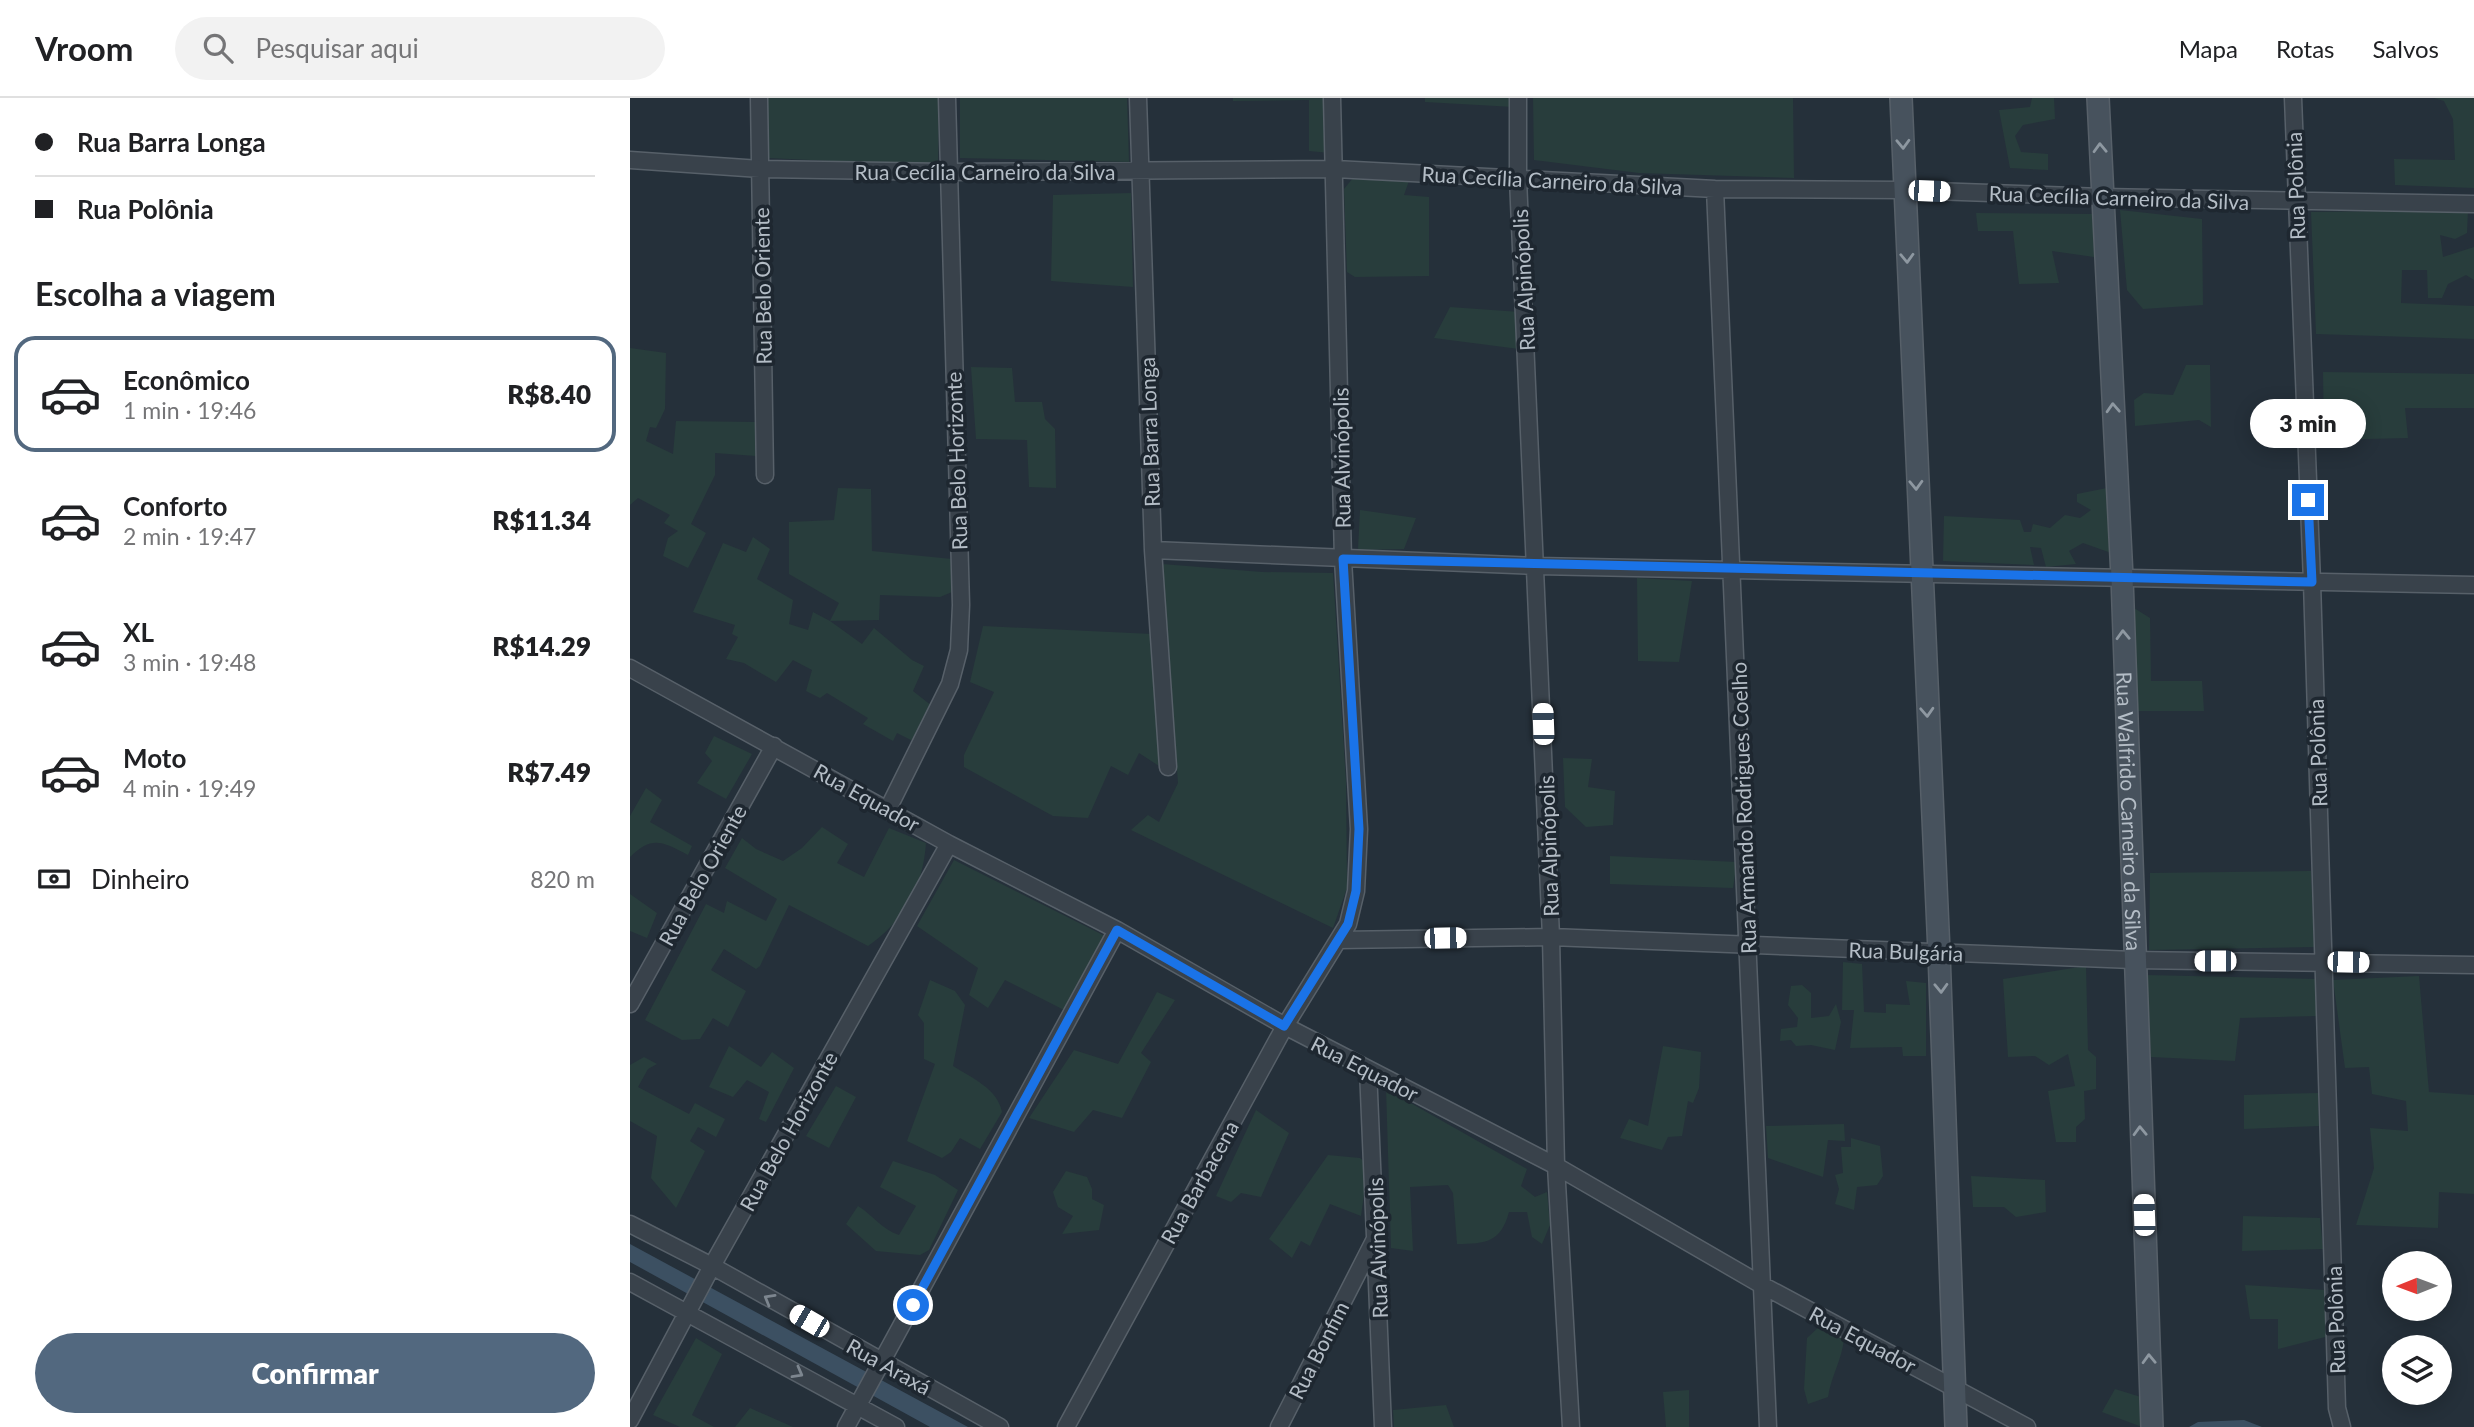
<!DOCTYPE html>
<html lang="pt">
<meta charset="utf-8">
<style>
body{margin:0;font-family:Lato,sans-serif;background:#f2f2f2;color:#202124;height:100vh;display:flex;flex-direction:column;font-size:26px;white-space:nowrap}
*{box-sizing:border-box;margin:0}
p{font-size:23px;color:#757577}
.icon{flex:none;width:38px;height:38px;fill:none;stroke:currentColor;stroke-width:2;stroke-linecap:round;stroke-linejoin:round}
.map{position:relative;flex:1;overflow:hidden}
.sheet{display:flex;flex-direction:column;background:#fff;width:630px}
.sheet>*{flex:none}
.top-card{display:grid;align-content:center;height:154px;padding:0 35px;background:#fff}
.needle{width:46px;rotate:269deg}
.tools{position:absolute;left:1752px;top:1153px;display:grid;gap:14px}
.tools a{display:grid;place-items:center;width:70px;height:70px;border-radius:50%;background:#fff;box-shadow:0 4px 18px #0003;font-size:35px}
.end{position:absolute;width:32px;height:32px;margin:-16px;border:9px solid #1a73e8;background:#fff;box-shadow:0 0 0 4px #fff}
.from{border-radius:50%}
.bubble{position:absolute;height:49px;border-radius:24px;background:#fff;box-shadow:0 4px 18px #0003;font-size:23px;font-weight:800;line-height:49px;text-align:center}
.car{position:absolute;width:21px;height:42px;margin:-21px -10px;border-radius:9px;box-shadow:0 0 5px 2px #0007;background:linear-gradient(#fff 24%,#345 0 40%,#fff 0 76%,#345 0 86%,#fff 0)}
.top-card b{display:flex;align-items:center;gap:24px;height:66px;font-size:26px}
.top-card b+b{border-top:2px solid #e0e0e0}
.top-card i{width:18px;height:18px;background:#202124}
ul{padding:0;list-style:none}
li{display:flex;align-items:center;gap:21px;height:116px;margin:0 14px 10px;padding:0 21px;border:4px solid transparent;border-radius:21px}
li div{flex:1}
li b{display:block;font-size:26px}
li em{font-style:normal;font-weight:800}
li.on{border-color:#52687f}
li>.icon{width:63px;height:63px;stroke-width:1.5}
h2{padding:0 35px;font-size:32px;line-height:84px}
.pay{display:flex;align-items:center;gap:18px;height:77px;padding:0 35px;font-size:26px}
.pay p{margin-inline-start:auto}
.action{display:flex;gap:14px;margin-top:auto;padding:14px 35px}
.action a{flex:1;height:80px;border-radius:42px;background:#52687f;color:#fff;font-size:28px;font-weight:800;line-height:80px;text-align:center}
header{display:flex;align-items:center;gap:42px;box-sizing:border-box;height:98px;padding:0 35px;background:#fff;border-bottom:2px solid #e0e0e0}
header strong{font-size:33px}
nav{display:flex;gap:38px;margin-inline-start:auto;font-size:24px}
.search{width:490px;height:63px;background:#f2f2f2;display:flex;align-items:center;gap:18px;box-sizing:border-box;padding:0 24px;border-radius:38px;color:#757577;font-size:26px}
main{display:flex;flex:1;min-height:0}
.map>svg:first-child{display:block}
</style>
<header>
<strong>Vroom</strong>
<div class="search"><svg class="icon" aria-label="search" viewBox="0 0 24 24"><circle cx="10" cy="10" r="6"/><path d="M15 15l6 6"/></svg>Pesquisar aqui</div>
<nav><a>Mapa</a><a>Rotas</a><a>Salvos</a></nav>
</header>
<main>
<section class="sheet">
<div class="top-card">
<b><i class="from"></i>Rua Barra Longa</b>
<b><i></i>Rua Polônia</b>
</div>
<h2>Escolha a viagem</h2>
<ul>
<li class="on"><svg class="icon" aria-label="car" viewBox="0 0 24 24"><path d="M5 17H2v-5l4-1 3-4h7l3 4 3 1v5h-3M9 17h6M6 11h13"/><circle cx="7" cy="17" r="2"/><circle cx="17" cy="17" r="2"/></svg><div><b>Econômico</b><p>1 min · 19:46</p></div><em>R$8.40</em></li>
<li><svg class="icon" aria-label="car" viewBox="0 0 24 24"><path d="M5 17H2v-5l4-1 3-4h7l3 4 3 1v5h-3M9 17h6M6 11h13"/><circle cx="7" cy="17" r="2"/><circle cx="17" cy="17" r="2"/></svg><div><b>Conforto</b><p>2 min · 19:47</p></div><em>R$11.34</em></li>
<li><svg class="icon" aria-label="car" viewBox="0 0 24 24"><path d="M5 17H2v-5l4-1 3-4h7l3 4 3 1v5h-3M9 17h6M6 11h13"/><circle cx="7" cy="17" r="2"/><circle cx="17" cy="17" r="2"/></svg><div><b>XL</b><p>3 min · 19:48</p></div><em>R$14.29</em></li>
<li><svg class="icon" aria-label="car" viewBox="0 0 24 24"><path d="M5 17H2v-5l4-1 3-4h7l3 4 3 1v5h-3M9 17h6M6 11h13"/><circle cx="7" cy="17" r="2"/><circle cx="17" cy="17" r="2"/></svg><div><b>Moto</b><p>4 min · 19:49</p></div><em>R$7.49</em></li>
</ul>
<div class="pay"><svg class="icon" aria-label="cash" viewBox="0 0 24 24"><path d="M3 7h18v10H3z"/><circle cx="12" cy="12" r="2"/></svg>Dinheiro<p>820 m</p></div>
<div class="action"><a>Confirmar</a></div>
</section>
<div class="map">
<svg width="1844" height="1329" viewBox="0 0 1844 1329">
<rect width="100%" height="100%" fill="#25303a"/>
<path fill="#283d3c" d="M 137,0 L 309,0 L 308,68 L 138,60 Z
M 330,0 L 497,0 L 499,64 L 330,60 Z
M 603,0 L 697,0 L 700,55 L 679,53 L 679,2 L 603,3 Z
M 795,0 L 883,0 L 884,9 L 795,4 Z
M 903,0 L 1163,0 L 1164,80 L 1009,75 L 904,62 Z
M 1402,0 L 1424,0 L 1425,21 L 1393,27 L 1385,38 L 1391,54 L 1418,56 L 1418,72 L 1380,70 L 1369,12 L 1400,9 Z
M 1804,0 L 1844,0 L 1844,90 L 1765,87 L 1764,61 L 1825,62 L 1823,21 L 1814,3 Z
M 723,80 L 780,80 L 774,97 L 799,99 L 799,178 L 725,179 L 717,174 L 714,91 Z
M 501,95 L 503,189 L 421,183 L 423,97 Z
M 1490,112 L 1572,121 L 1573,207 L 1513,211 L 1497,192 Z
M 1838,112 L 1837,135 L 1825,141 L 1810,137 L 1813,159 L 1844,149 L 1844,182 L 1836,177 L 1818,186 L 1812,200 L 1798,200 L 1797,172 L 1772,172 L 1771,205 L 1844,208 L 1844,241 L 1686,236 L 1681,114 Z
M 1346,115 L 1463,116 L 1464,159 L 1422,153 L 1429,185 L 1389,186 L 1383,133 L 1348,133 Z
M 820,209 L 890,214 L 889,251 L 804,240 Z
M 0,250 L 36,255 L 35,311 L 26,330 L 20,329 L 16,343 L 43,356 L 46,323 L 125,324 L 126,358 L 85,355 L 85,377 L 61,426 L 76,435 L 58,470 L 33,458 L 38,440 L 48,433 L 34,425 L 40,417 L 8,400 L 0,407 Z
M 1556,267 L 1580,267 L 1581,329 L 1569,322 L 1505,328 L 1504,302 L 1514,295 L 1543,297 Z
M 341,269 L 382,270 L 385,304 L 412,304 L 415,321 L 425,331 L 426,390 L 399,389 L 397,342 L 346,341 Z
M 1693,274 L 1844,276 L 1844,310 L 1775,310 L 1778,340 L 1694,342 Z
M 1482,389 L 1484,456 L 1453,445 L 1439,453 L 1446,466 L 1416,469 L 1411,450 L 1400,449 L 1404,467 L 1313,463 L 1314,418 L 1390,422 L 1394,434 L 1401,434 L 1403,426 L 1420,430 L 1435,417 L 1450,420 L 1461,412 L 1447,404 L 1447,396 Z
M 208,390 L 241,391 L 242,453 L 322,461 L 322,494 L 310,499 L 250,497 L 249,522 L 200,523 L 232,546 L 244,530 L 282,562 L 294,568 L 283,593 L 302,608 L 285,644 L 267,635 L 263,643 L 233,626 L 238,620 L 197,595 L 190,600 L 176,593 L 182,572 L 163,562 L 146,584 L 114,565 L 96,561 L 108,539 L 102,536 L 105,527 L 63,514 L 93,445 L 116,454 L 123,439 L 140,451 L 127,481 L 163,502 L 159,526 L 178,532 L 183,514 L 200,523 L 209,505 L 159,476 L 159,424 L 204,422 Z
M 730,412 L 786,420 L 774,451 L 728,452 Z
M 532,466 L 632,474 L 703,475 L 716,684 L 717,790 L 703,830 L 501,732 L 518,717 L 529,724 L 548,685 Z
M 1007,480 L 1062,483 L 1049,564 L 1008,563 Z
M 1504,510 L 1520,520 L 1521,583 L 1572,583 L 1574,613 L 1505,613 Z
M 353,528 L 522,536 L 529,668 L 509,655 L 498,677 L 481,668 L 458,720 L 423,718 L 334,669 L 334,657 L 364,594 L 340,584 Z
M 84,638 L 122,656 L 96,701 L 67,685 L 82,663 L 75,655 Z
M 933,660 L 962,661 L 958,689 L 985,693 L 983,727 L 956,729 L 935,709 Z
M 16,690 L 32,702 L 20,724 L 62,748 L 58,757 C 31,743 22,738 0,759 L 0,718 Z
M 192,729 L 218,746 L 207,765 L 234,779 L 259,730 L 296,745 C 293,789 274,823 238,848 L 159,807 L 130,868 L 126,871 L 94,851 L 81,872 L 116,893 L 98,929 L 83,920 L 70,941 L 52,942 L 15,922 L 76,806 L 94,815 L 97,803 L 136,823 L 147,801 L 95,770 L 112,740 L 126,751 L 153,763 L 172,750 Z
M 980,758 L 1107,764 L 1103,790 L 980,786 Z
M 324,762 L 479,840 L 434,912 L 375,882 L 358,910 L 339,897 L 348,870 L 287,828 Z
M 1681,773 L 1684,849 L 1519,852 L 1520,775 Z
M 0,796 L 27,815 L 17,840 L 0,833 Z
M 1213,864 L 1232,866 L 1234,914 L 1256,915 L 1256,906 L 1280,907 L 1276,883 L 1296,885 L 1296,958 L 1273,958 L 1272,949 L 1220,950 L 1224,912 L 1212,912 Z
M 1456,868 L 1458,952 L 1466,959 L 1466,991 L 1454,993 L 1455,1021 L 1446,1029 L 1446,1044 L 1426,1044 L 1418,993 L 1445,988 L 1438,956 L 1419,967 L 1405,958 L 1378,959 L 1373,881 Z
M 1516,877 L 1686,881 L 1687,918 L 1610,920 L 1605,963 L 1521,959 Z
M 1789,878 L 1799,994 L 1844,997 L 1844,1096 L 1809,1094 L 1808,1130 L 1726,1127 L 1744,1070 L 1740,1030 L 1778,1033 L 1776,1003 L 1742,996 L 1739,969 L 1715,970 L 1703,882 Z
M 300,882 L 325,893 L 335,907 L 323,968 C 342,980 368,991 372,1014 L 350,1051 L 330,1040 L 321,1054 L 312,1060 L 277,1043 L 305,966 L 294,961 L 294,925 L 288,917 Z
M 1172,887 L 1181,895 L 1181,920 L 1199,918 L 1206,906 L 1211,924 L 1205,952 L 1181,947 L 1166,948 L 1161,942 L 1150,943 L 1151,931 L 1167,929 L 1168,920 L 1158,907 L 1161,888 Z
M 527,894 L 545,902 L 511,955 L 521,964 L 492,1020 L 463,1012 L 444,1034 L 399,1020 L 444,952 L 488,966 Z
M 99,948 L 131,969 L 142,954 L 164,970 L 136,1024 L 129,1021 L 139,994 L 117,982 L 103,999 L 79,989 Z
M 1033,948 L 1071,954 L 1069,990 L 1063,1005 L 1058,1003 L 1052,1038 L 1038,1039 L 1032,1052 L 990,1040 L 999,1021 L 1018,1028 Z
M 14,959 L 27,966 L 18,971 L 8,989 L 59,1016 L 65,1005 L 95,1021 L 86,1039 L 68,1029 L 60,1043 L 75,1053 L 46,1110 L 21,1080 L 27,1038 L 0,1023 L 0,967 Z
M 206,988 L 226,999 L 199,1050 L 176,1038 Z
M 756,991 L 897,1071 L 891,1088 L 905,1099 L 917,1094 L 920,1127 L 912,1146 L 902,1139 L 897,1114 L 879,1114 C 871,1144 856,1146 827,1146 L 823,1095 L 818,1087 L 780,1089 L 783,1153 L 761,1150 Z
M 1688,995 L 1689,1028 L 1614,1031 L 1614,997 Z
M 626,1012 L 659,1035 L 631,1099 L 611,1095 L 601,1104 L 586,1098 Z
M 1214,1026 L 1215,1043 L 1198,1042 L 1193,1079 L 1138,1060 L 1136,1028 Z
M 1221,1040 L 1250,1048 L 1253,1078 L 1247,1087 L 1227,1089 L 1224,1112 L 1205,1106 L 1209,1091 L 1205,1077 L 1213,1075 L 1211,1049 L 1221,1049 Z
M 698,1057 L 730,1060 L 738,1067 L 731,1118 L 700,1106 L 680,1148 L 671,1143 L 662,1160 L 639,1141 Z
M 263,1063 L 305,1077 L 328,1092 L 299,1152 L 290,1157 L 246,1153 L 216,1126 L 228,1108 C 244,1118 251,1131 269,1137 L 286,1108 L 250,1089 Z
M 436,1073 L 457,1079 L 462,1091 L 462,1101 L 474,1107 L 469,1132 L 432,1136 L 443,1118 L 428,1109 L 423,1094 Z
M 1341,1078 L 1415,1082 L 1416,1114 L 1386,1119 L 1374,1109 L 1343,1109 Z
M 1613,1118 L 1690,1120 L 1693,1151 L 1612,1153 Z
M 1615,1187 L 1695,1192 L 1699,1238 L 1648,1251 L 1648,1221 L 1620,1221 Z
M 1191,1227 L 1214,1239 C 1213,1260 1201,1278 1198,1299 L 1178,1306 L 1174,1291 L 1177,1240 Z
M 66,1240 L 92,1256 L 62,1317 L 84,1329 L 50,1329 L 23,1317 Z
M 1485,1291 L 1514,1300 L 1512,1329 L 1472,1314 Z
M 1059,1292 L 1059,1329 L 1036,1329 L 1033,1294 Z
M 816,1307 L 824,1329 L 764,1329 L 763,1312 Z
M 120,1310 L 163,1329 L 105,1329 Z"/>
<path fill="#3c5062" d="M 0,1146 L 338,1329 L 300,1329 L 0,1164 Z
M 1614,1322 L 1632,1329 L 1559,1329 L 1568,1324 Z"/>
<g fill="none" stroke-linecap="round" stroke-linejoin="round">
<g stroke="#576069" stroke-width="19">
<path id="street" d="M 129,0 L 135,377
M 508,0 L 523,452 L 538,669
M 888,0 L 888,81 L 921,839 L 926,1068 L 941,1329
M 1663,0 L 1682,484 L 1707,1310 L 1712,1329
M 0,62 L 130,71 L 317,74 L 705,71 L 1085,91 L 1274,92 L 1472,99 L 1844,106
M 1085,91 L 1138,1329
M 523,452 L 907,468 L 1844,487
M 0,570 L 319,746 L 487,832 L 655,928 L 926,1068 L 1130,1186 L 1397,1329
M 258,711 L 320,586 L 329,552 L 331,507 L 317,0
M 708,842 L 921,839 L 1503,862 L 1844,867
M 0,906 L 144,648
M 738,971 L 753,1329
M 0,1126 L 82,1168 L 370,1329
M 0,1184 L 266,1329
M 0,1322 L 82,1168 L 319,746
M 216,1329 L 487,832
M 436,1329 L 655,928 L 718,826 L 726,793 L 729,731 L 713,462 L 702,0
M 649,1329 L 746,1139"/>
</g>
<g stroke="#576069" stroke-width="24">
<g id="secondary">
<path d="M 1271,0 L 1309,854 L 1326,1329"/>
<path id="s1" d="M 1468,0 L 1492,479 L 1522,1329"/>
</g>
</g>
<use href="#street" stroke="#39424b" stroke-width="16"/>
<use href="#secondary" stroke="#47525d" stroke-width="21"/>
</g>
<defs><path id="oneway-chevron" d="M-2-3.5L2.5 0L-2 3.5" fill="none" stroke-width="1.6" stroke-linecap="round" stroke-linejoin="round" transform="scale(1.75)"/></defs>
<g stroke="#8e98a1">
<use href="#oneway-chevron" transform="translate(1273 46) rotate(88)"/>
<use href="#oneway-chevron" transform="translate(1470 50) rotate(-92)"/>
<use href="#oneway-chevron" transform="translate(1277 160) rotate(88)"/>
<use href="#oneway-chevron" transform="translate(1483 310) rotate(-93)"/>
<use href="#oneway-chevron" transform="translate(1286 387) rotate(88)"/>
<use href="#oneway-chevron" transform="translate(1493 537) rotate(-92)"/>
<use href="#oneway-chevron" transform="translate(1297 614) rotate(87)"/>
<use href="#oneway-chevron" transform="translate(1311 890) rotate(88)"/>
<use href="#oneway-chevron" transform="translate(1510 1033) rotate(-92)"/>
<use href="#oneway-chevron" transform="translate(1519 1261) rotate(-92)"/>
</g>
<g stroke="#7d868f">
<use href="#oneway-chevron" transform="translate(139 1201) rotate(-150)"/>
<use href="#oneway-chevron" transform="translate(168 1275) rotate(29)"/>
</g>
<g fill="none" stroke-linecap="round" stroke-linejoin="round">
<path stroke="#1a73e8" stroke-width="9" d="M 283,1207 L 487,832 L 654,928 L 718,826 L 726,793 L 729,731 L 713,461 L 1682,484 L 1678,402"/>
</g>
<g text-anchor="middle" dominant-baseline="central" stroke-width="7" stroke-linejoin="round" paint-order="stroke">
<g font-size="21" fill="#b4bdc6" stroke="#1e2730">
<text x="355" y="73">Rua Cecília Carneiro da Silva</text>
<text transform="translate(922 82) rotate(3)">Rua Cecília Carneiro da Silva</text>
<text transform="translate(1665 88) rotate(-92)">Rua Polônia</text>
<text transform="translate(1489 99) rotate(2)">Rua Cecília Carneiro da Silva</text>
<text transform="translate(893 182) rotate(-93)">Rua Alpinópolis</text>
<text transform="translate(132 188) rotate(-91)">Rua Belo Oriente</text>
<text transform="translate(519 334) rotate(-92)">Rua Barra Longa</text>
<text transform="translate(711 360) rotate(-91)">Rua Alvinópolis</text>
<text transform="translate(326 363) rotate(-92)">Rua Belo Horizonte</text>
<text transform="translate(1687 655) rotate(-92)">Rua Polônia</text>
<text transform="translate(237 699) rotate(29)">Rua Equador</text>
<text transform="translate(1113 710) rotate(-92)">Rua Armando Rodrigues Coelho</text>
<text stroke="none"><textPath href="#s1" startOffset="714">Rua Walfrido Carneiro da Silva</textPath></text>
<text transform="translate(918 748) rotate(-92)">Rua Alpinópolis</text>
<text transform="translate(72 777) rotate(-61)">Rua Belo Oriente</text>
<text transform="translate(1276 853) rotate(2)">Rua Bulgária</text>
<text transform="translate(735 970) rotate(27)">Rua Equador</text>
<text transform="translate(158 1033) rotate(-61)">Rua Belo Horizonte</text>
<text transform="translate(569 1084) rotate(-61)">Rua Barbacena</text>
<text transform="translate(747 1150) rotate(-92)">Rua Alvinópolis</text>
<text transform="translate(1705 1222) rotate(-92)">Rua Polônia</text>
<text transform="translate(1233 1241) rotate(28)">Rua Equador</text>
<text transform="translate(688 1252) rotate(-63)">Rua Bonfim</text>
<text transform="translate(259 1268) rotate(29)">Rua Araxá</text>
</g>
</g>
</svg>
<div class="tools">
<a><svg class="needle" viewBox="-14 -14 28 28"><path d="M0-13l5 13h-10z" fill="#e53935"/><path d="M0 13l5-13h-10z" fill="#757577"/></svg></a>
<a><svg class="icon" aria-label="layers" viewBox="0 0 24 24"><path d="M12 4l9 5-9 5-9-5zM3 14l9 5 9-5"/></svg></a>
</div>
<i class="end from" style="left:283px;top:1207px"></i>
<i class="end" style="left:1678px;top:402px"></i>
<div class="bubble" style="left:1620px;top:301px;width:116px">3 min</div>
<i class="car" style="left:1299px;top:93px;rotate:92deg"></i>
<i class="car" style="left:913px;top:626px;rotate:358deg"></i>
<i class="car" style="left:815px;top:840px;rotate:89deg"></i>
<i class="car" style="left:1585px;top:863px;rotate:270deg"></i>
<i class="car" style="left:1718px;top:864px;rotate:91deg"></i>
<i class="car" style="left:1514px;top:1117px;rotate:358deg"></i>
<i class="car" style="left:179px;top:1223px;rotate:300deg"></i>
</div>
</main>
